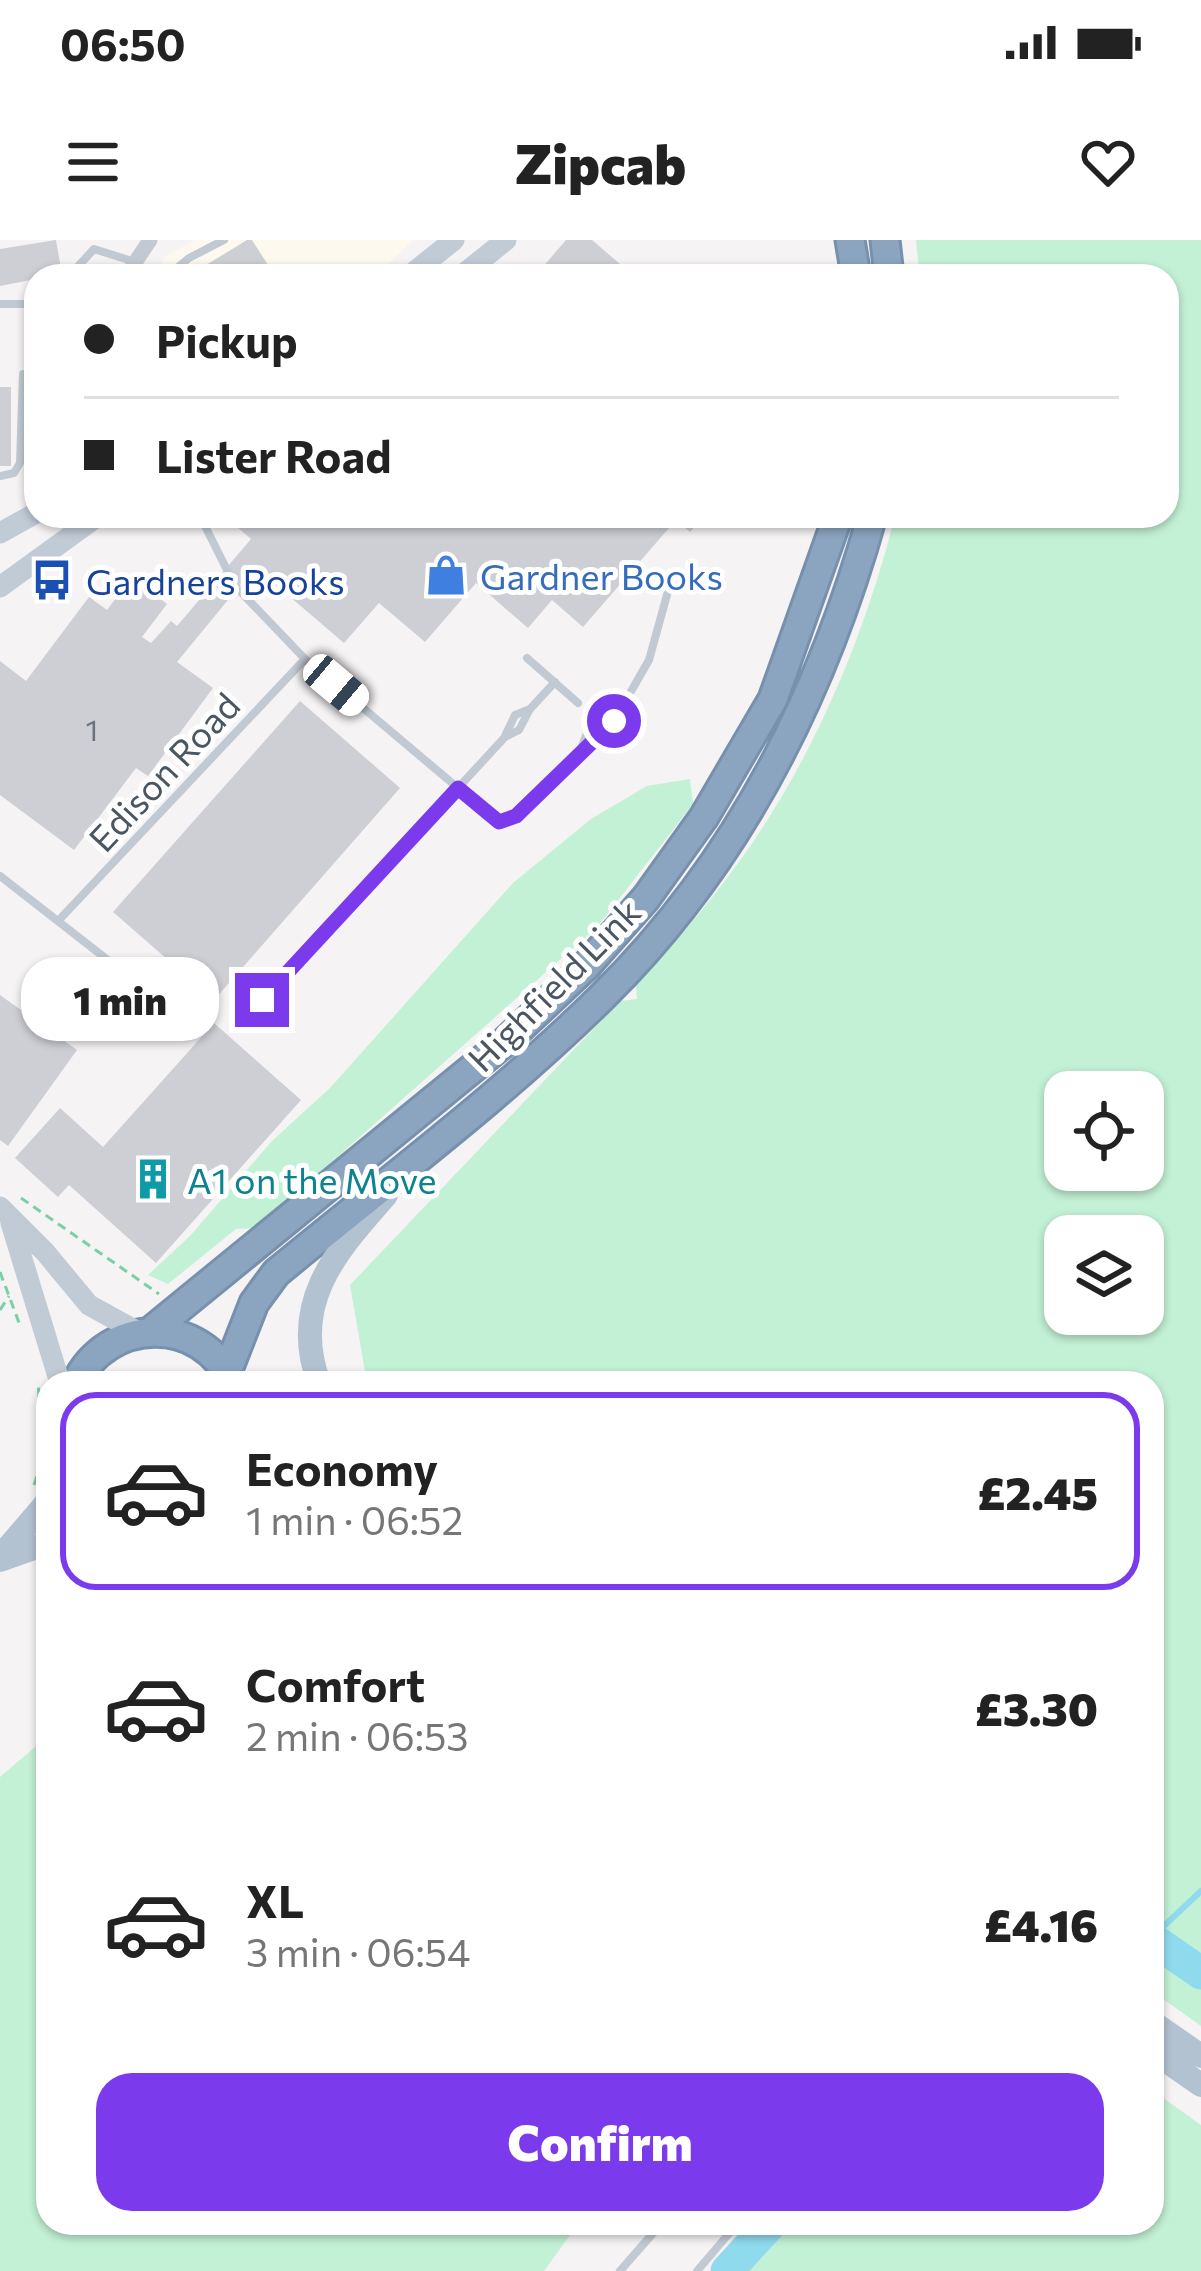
<!DOCTYPE html>
<meta charset="utf-8">
<style>
body{margin:0;font-family:Commissioner,sans-serif;background:#f6f6f6;color:#222;height:100vh;display:flex;flex-direction:column;font-size:45px;white-space:nowrap}
*{box-sizing:border-box;margin:0}
p{font-size:39px;color:#767676}
.icon{flex:none;width:66px;height:66px;fill:none;stroke:currentColor;stroke-width:2;stroke-linecap:round;stroke-linejoin:round}
.map{position:relative;flex:1;overflow:hidden}
.drawer{position:absolute;left:36px;top:1131px;width:1128px;height:864px;display:flex;flex-direction:column;background:#fff;border-radius:36px;box-shadow:0 3px 9px #0004}
.drawer>*{flex:none}
.guide{position:absolute;left:24px;top:24px;width:1155px;height:264px;border-radius:36px;box-shadow:0 3px 9px #0004;display:grid;align-content:center;height:264px;padding:0 60px;background:#fff}
.controls{position:absolute;left:1044px;top:831px;display:grid;gap:24px}
.controls a{display:grid;place-items:center;width:120px;height:120px;border-radius:24px;background:#fff;box-shadow:0 3px 9px #0004;font-size:60px}
.end{position:absolute;width:54px;height:54px;margin:-27px;border:15px solid #7c3aed;background:#fff;box-shadow:0 0 0 6px #fff}
.from{border-radius:50%}
.bubble{position:absolute;height:84px;border-radius:36px;background:#fff;box-shadow:0 3px 9px #0004;font-size:39px;font-weight:800;line-height:84px;text-align:center}
.car{position:absolute;width:36px;height:72px;margin:-36px -18px;border-radius:15px;box-shadow:0 0 9px 3px #0007;background:linear-gradient(#fff 24%,#345 0 40%,#fff 0 76%,#345 0 86%,#fff 0)}
.guide b{display:flex;align-items:center;gap:42px;height:114px;font-size:45px}
.guide b+b{border-top:3px solid #e0e0e0}
.guide i{width:30px;height:30px;background:#222}
ul{padding:21px 0 0;list-style:none}
li{display:flex;align-items:center;gap:36px;height:198px;margin:0 24px 18px;padding:0 36px;border:6px solid transparent;border-radius:36px}
li div{flex:1}
li b{display:block;font-size:45px}
li em{font-style:normal;font-weight:800}
li.on{border-color:#7c3aed}
li>.icon{width:108px;height:108px;stroke-width:1.5}
.button{display:flex;gap:24px;margin-top:auto;padding:24px 60px}
.button a{flex:1;height:138px;border-radius:36px;background:#7c3aed;color:#fff;font-size:48px;font-weight:800;line-height:138px;text-align:center}
.status{display:flex;justify-content:space-between;align-items:center;height:84px;padding:0 60px;background:#fff;direction:ltr}
.status svg{height:33px;fill:currentColor}
header{display:flex;justify-content:space-between;align-items:center;height:156px;padding:0 60px;background:#fff;font-size:54px;font-weight:800}
.map>svg:first-child{display:block}
</style>
<div class="status"><b>06:50</b><svg viewBox="0 0 49 12"><path d="M0 12V9h3v3zM5 12V6h3v6zM10 12V3h3v9zM15 12V0h3v12zM26 1h20v11H26zM47 4h2v5h-2z"/></svg></div>
<header><svg class="icon" aria-label="menu" viewBox="0 0 24 24"><path d="M4 6h16M4 12h16M4 18h16"/></svg>Zipcab<svg class="icon" aria-label="heart" viewBox="0 0 24 24"><path d="M12 20l-8-8c-3-5 5-10 8-4 3-6 11-1 8 4z"/></svg></header>
<div class="map">
<svg width="1201" height="2031" viewBox="0 0 1201 2031">
<rect width="100%" height="100%" fill="#f5f3f3"/>
<path fill="#fdf9ef" d="M 195,0 L 413,0 L 376,36 L 158,36 L 164,17 Z"/>
<path fill="#c3f1d5" fill-rule="evenodd" d="M 916,0 L 1201,0 L 1201,1786 L 1152,1751 L 1152,1143 L 367,1143 L 350,1045 L 620,761 L 637,759 L 636,745 C 662,715 690,686 714,655 C 802,545 861,411 895,276 L 1167,276 L 1167,36 L 945,36 L 919,29 ZM 1065,852 L 1143,852 L 1143,930 L 1065,930 ZM 1143,996 L 1143,1074 L 1065,1074 L 1065,996 Z
M 690,539 L 693,564 L 598,686 L 257,988 L 236,989 L 168,1044 L 148,1035 L 190,996 L 272,901 L 330,848 L 513,643 L 591,579 L 647,546 Z
M 48,1496 L 48,1983 L 579,1983 L 544,2031 L 0,2031 L 0,1537 Z
M 1152,1850 L 1201,1885 L 1201,2031 L 727,2031 L 771,1983 L 1152,1983 Z"/>
<g fill="none" stroke-linecap="round" stroke-linejoin="round">
<path stroke="#90daee" stroke-width="6" d="M 1152,1680 L 1165,1685 L 1201,1651"/>
<path stroke="#90daee" stroke-width="33" d="M 1152,1699 L 1201,1733
M 727,2031 L 771,1983"/>
</g>
<path fill="#cdcfd5" d="M 56,0 L 62,34 L 36,36 L 36,39 L 0,46 L 0,9 Z
M 247,0 L 252,0 L 275,36 L 188,36 Z
M 566,0 L 592,0 L 634,36 L 535,36 Z
M 0,147 L 11,147 L 11,226 L 0,226 Z
M 244,276 L 704,276 L 690,292 L 676,280 L 583,387 L 552,360 L 528,388 L 476,343 L 425,402 L 379,363 L 344,403 L 255,327 L 177,422 L 213,448 L 148,536 L 136,528 L 74,610 L 0,555 L 0,421 L 26,441 L 89,357 L 107,370 L 131,338 L 167,364 L 142,397 L 151,403 L 171,381 L 177,386 L 251,299 L 236,286 Z
M 300,461 L 400,548 L 214,760 L 113,672 Z
M 0,755 L 77,810 L 8,906 L 0,900 Z
M 214,783 L 301,860 L 156,1023 L 69,945 L 58,957 L 15,918 L 60,868 L 103,907 Z"/>
<g fill="none" stroke-linecap="round" stroke-linejoin="round">
<g stroke="#7690ad" stroke-width="33">
<path id="highway" d="M 850,0 L 856,36
M 885,0 L 889,36
M 151,1091 L 506,801 L 586,726 L 646,658 L 704,577 L 773,459 L 838,276
M 227,1132 L 254,1063 L 276,1033 C 386,942 502,856 603,756 C 737,624 822,455 872,276
M 76,1143 C 107,1077 202,1074 232,1143"/>
</g>
<path stroke="#7ad0a6" stroke-width="3" stroke-dasharray="9 6" stroke-linecap="butt" d="M 101,36 L 105,26
M 21,958 L 159,1054
M 0,1032 L 21,1088
M 0,1070 L 9,1056
M 34,1245 L 43,1217 L 38,1142"/>
<path stroke="#c1cad2" stroke-width="8" d="M 69,36 L 94,9 L 132,21
M 167,36 L 189,18 L 224,0
M 0,64 L 36,64
M 0,236 L 14,233 L 20,223 L 23,134
M 200,276 L 235,346 L 305,419 L 458,548 L 262,760
M 527,418 L 578,463
M 555,442 L 530,469 L 519,490 L 505,497 L 458,548 L 498,582 L 516,576 L 614,481 L 649,420 L 670,344
M 505,496 L 515,475 L 530,469
M 580,511 L 587,493 L 624,461
M 0,636 L 177,774
M 59,680 L 305,419
M 620,2031 L 662,1983
M 697,2031 L 738,1983"/>
<path stroke="#c1cad2" stroke-width="15" d="M 126,36 L 150,0"/>
<path stroke="#c1cbd6" stroke-width="21" d="M 409,36 L 454,0
M 461,36 L 506,0
M 0,293 L 36,273
M 0,347 L 98,276
M 0,967 L 45,1012 L 89,1065 L 138,1092
M 11,983 L 60,1143"/>
<path stroke="#b3c2d1" stroke-width="24" d="M 319,1143 C 289,1062 337,1011 386,955
M 0,1317 L 48,1261
M 0,1320 L 48,1303
M 1152,1782 L 1201,1816
M 1152,1811 L 1201,1845"/>
<use href="#highway" stroke="#8ba5c1" stroke-width="27"/>
</g>
<g fill="none" stroke-linecap="round" stroke-linejoin="round">
<path stroke="#7c3aed" stroke-width="15" d="M 262,760 L 458,548 L 499,582 L 516,576 L 614,481"/>
</g>
<defs>
<g id="shop-bare" transform="scale(3.24)"><path d="M-5-2.5h2.3a2.7 3.5 0 0 1 5.4 0H5L5.5 6h-11ZM-1.5-2.5h3a1.5 2.3 0 0 0-3 0Z" fill="#3f7fe0" stroke="#fff" stroke-width="2.5" paint-order="stroke"/></g>
<g id="bus-bare" transform="scale(3.24)"><path d="M-5-6H5V4H4V6H2V4H-2V6H-4V4H-5ZM-3.5-4V0h7V-4ZM-3.5 1.2v1.5H-2V1.2ZM2 1.2v1.5H3.5V1.2Z" fill="#1a4fb4" stroke="#fff" stroke-width="2.5" paint-order="stroke"/></g>
<g id="building-bare" transform="scale(3.24)"><path d="M-4-6H4V6H1V3H-1V6H-4ZM-2.5-4.3h1.7v1.8h-1.7ZM.8-4.3h1.7v1.8H.8ZM-2.5-1h1.7V.8h-1.7ZM.8-1h1.7V.8H.8Z" fill="#0f9aa8" stroke="#fff" stroke-width="2.5" paint-order="stroke"/></g>
</defs>
<g fill-rule="evenodd">
<use href="#shop-bare" x="446" y="335"/>
<use href="#bus-bare" x="52" y="340"/>
<use href="#building-bare" x="153" y="939"/>
</g>
<g text-anchor="middle" dominant-baseline="central" stroke-width="10" stroke-linejoin="round" paint-order="stroke">
<g font-size="30" fill="#6b747e">
<text x="92" y="488">1</text>
</g>
<g font-size="36" fill="#366cbe" stroke="#fff" text-anchor="start">
<text x="480" y="335">Gardner Books</text>
</g>
<g font-size="36" fill="#164399" stroke="#fff" text-anchor="start">
<text x="86" y="340">Gardners Books</text>
</g>
<g font-size="36" fill="#4a5661" stroke="#fff">
<text transform="translate(163 531) rotate(-47)">Edison Road</text>
<text transform="translate(553 744) rotate(-45)">Highfield Link</text>
</g>
<g font-size="36" fill="#0d838f" stroke="#fff" text-anchor="start">
<text x="187" y="939">A1 on the Move</text>
</g>
</g>
</svg>
<div class="controls">
<a><svg class="icon" aria-label="locate" viewBox="0 0 24 24"><circle cx="12" cy="12" r="6"/><path d="M12 2v4M12 18v4M2 12h4M18 12h4"/></svg></a>
<a><svg class="icon" aria-label="layers" viewBox="0 0 24 24"><path d="M12 4l9 5-9 5-9-5zM3 14l9 5 9-5"/></svg></a>
</div>
<i class="end from" style="left:614px;top:481px"></i>
<i class="end" style="left:262px;top:760px"></i>
<div class="bubble" style="left:21px;top:717px;width:198px">1 min</div>
<i class="car" style="left:336px;top:445px;rotate:130deg"></i>
<div class="guide">
<b><i class="from"></i>Pickup</b>
<b><i></i>Lister Road</b>
</div>
<section class="drawer">
<ul>
<li class="on"><svg class="icon" aria-label="car" viewBox="0 0 24 24"><path d="M5 17H2v-5l4-1 3-4h7l3 4 3 1v5h-3M9 17h6M6 11h13"/><circle cx="7" cy="17" r="2"/><circle cx="17" cy="17" r="2"/></svg><div><b>Economy</b><p>1 min · 06:52</p></div><em>£2.45</em></li>
<li><svg class="icon" aria-label="car" viewBox="0 0 24 24"><path d="M5 17H2v-5l4-1 3-4h7l3 4 3 1v5h-3M9 17h6M6 11h13"/><circle cx="7" cy="17" r="2"/><circle cx="17" cy="17" r="2"/></svg><div><b>Comfort</b><p>2 min · 06:53</p></div><em>£3.30</em></li>
<li><svg class="icon" aria-label="car" viewBox="0 0 24 24"><path d="M5 17H2v-5l4-1 3-4h7l3 4 3 1v5h-3M9 17h6M6 11h13"/><circle cx="7" cy="17" r="2"/><circle cx="17" cy="17" r="2"/></svg><div><b>XL</b><p>3 min · 06:54</p></div><em>£4.16</em></li>
</ul>
<div class="button"><a>Confirm</a></div>
</section>
</div>
